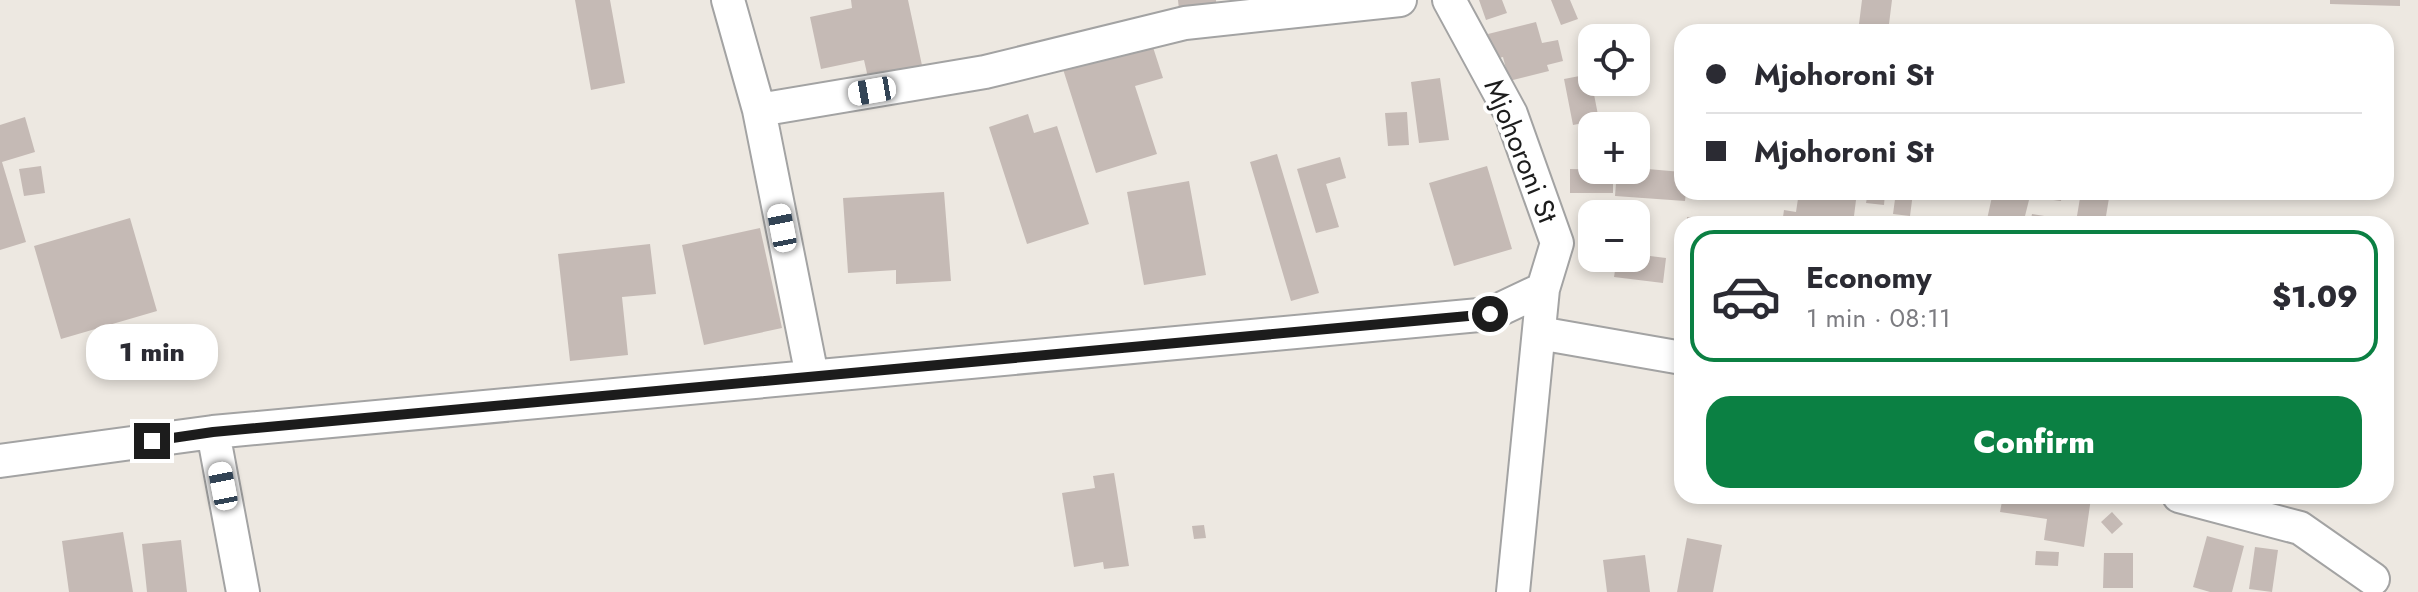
<!DOCTYPE html>
<meta charset="utf-8">
<style>
body{margin:0;font-family:Jost,sans-serif;background:#f7f7f7;color:#2b2b33;height:100vh;display:flex;flex-direction:column;font-size:30px;white-space:nowrap}
*{box-sizing:border-box;margin:0}
p{font-size:26px;color:#7c7c81}
.icon{flex:none;width:44px;height:44px;fill:none;stroke:currentColor;stroke-width:2;stroke-linecap:round;stroke-linejoin:round}
.map{position:relative;flex:1;overflow:hidden}
.sheet{position:absolute;left:1674px;top:216px;width:720px;height:288px;display:flex;flex-direction:column;background:#fff;border-radius:24px;box-shadow:0 4px 12px #0003}
.sheet>*{flex:none}
.hud{position:absolute;left:1674px;top:24px;width:720px;height:176px;border-radius:24px;box-shadow:0 4px 12px #0003;display:grid;align-content:center;height:176px;padding:0 32px;background:#fff}
.tools{position:absolute;left:1578px;top:24px;display:grid;gap:16px}
.tools a{display:grid;place-items:center;width:72px;height:72px;border-radius:16px;background:#fff;box-shadow:0 4px 12px #0003;font-size:40px}
.end{position:absolute;width:36px;height:36px;margin:-18px;border:10px solid #1c1c1c;background:#fff;box-shadow:0 0 0 4px #fff}
.from{border-radius:50%}
.bubble{position:absolute;height:56px;border-radius:24px;background:#fff;box-shadow:0 4px 12px #0003;font-size:26px;font-weight:800;line-height:56px;text-align:center}
.car{position:absolute;width:24px;height:48px;margin:-24px -12px;border-radius:10px;box-shadow:0 0 6px 2px #0007;background:linear-gradient(#fff 24%,#345 0 40%,#fff 0 76%,#345 0 86%,#fff 0)}
.hud b{display:flex;align-items:center;gap:28px;height:76px;font-size:30px}
.hud b+b{border-top:2px solid #e1e1e2}
.hud i{width:20px;height:20px;background:#2b2b33}
ul{padding:14px 0 0;list-style:none}
li{display:flex;align-items:center;gap:24px;height:132px;margin:0 16px 12px;padding:0 16px;border:4px solid transparent;border-radius:24px}
li div{flex:1}
li b{display:block;font-size:30px}
li em{font-style:normal;font-weight:800}
li.selected{border-color:#0b8043}
li>.icon{width:72px;height:72px;stroke-width:1.5}
.button{display:flex;gap:16px;margin-top:auto;padding:16px 32px}
.button a{flex:1;height:92px;border-radius:24px;background:#0b8043;color:#fff;font-size:32px;font-weight:800;line-height:92px;text-align:center}
.map>svg:first-child{display:block}
</style>
<div class="map">
<svg width="2418" height="592" viewBox="0 0 2418 592">
<rect width="100%" height="100%" fill="#ede8e1"/>
<path fill="#c5bab5" d="M 575,0 L 610,0 L 625,83 L 591,90 Z
M 851,0 L 908,0 L 923,70 L 869,82 L 864,60 L 821,69 L 810,17 L 852,8 Z
M 1178,0 L 1216,0 L 1217,18 L 1180,20 Z
M 1479,0 L 1502,0 L 1507,13 L 1486,20 Z
M 1551,0 L 1570,0 L 1578,19 L 1561,25 Z
M 1862,0 L 1892,0 L 1888,32 L 1858,32 Z
M 2330,0 L 2400,0 L 2400,6 L 2330,4 Z
M 1536,22 L 1542,43 L 1558,40 L 1563,61 L 1547,65 L 1549,71 L 1509,81 L 1503,57 L 1495,59 L 1488,34 Z
M 1150,38 L 1163,78 L 1135,86 L 1157,154 L 1096,173 L 1062,66 Z
M 1590,74 L 1599,120 L 1573,125 L 1564,79 Z
M 1440,78 L 1449,140 L 1419,143 L 1411,82 Z
M 1407,112 L 1409,145 L 1388,146 L 1385,113 Z
M 1028,114 L 1034,133 L 1057,126 L 1089,224 L 1027,244 L 989,127 Z
M 25,117 L 35,152 L 2,162 L 26,242 L 0,250 L 0,125 Z
M 1277,154 L 1319,293 L 1291,301 L 1250,162 Z
M 1340,157 L 1346,178 L 1326,184 L 1339,227 L 1316,233 L 1297,169 Z
M 41,166 L 45,193 L 24,196 L 19,169 Z
M 1487,166 L 1512,249 L 1454,266 L 1429,183 Z
M 1636,168 L 1682,172 L 1682,192 L 1686,192 L 1685,201 L 1615,196 L 1617,170 Z
M 1570,169 L 1613,170 L 1613,193 L 1570,193 Z
M 1189,181 L 1206,275 L 1144,285 L 1127,192 Z
M 944,192 L 951,281 L 896,284 L 896,270 L 848,273 L 843,198 Z
M 1799,192 L 1857,192 L 1853,224 L 1782,224 L 1784,210 L 1796,212 Z
M 1868,192 L 1885,194 L 1884,205 L 1866,203 Z
M 1896,192 L 1913,193 L 1910,216 L 1893,214 Z
M 1993,192 L 2031,192 L 2023,224 L 1986,224 Z
M 2039,192 L 2062,192 L 2061,201 L 2038,198 Z
M 2081,192 L 2110,192 L 2105,222 L 2077,216 Z
M 2032,214 L 2081,222 L 2081,224 L 2030,224 Z
M 1687,217 L 1702,218 L 1701,224 L 1687,224 Z
M 130,218 L 157,311 L 61,339 L 34,246 Z
M 760,228 L 782,328 L 704,345 L 682,245 Z
M 1636,238 L 1644,239 L 1642,255 L 1666,258 L 1663,283 L 1614,277 L 1617,258 L 1636,258 Z
M 650,244 L 656,294 L 622,297 L 628,355 L 570,361 L 558,254 Z
M 1114,473 L 1129,566 L 1104,569 L 1103,562 L 1074,567 L 1062,493 L 1095,488 L 1093,476 Z
M 2003,496 L 2091,498 L 2084,547 L 2044,540 L 2047,519 L 2000,512 Z
M 2112,512 L 2123,524 L 2112,534 L 2101,522 Z
M 1204,525 L 1206,538 L 1194,539 L 1192,526 Z
M 123,532 L 133,592 L 69,592 L 62,541 Z
M 2207,536 L 2244,546 L 2232,592 L 2210,592 L 2193,587 Z
M 1687,538 L 1722,545 L 1713,592 L 1677,592 Z
M 181,540 L 187,592 L 147,592 L 142,544 Z
M 2255,547 L 2278,550 L 2272,592 L 2249,589 Z
M 2036,551 L 2059,552 L 2058,566 L 2035,565 Z
M 2104,553 L 2133,553 L 2133,588 L 2103,588 Z
M 1645,555 L 1650,592 L 1607,592 L 1603,560 Z"/>
<g fill="none" stroke-linecap="round" stroke-linejoin="round">
<g stroke="#a3a3a3" stroke-width="36">
<path id="minor" d="M 728,0 L 759,110 L 812,376
M 759,110 L 985,72 L 1185,23 L 1400,0
M 1539,333 L 1682,358
M 213,432 L 243,592
M 0,461 L 213,432 L 1490,314 L 1543,289 L 1557,243 L 1511,114 L 1449,0
M 2179,496 L 2300,528 L 2373,579
M 1513,592 L 1543,289"/>
</g>
<use href="#minor" stroke="#fff" stroke-width="32"/>
</g>
<g fill="none" stroke-linecap="round" stroke-linejoin="round">
<path stroke="#1c1c1c" stroke-width="10" d="M 152,441 L 213,432 L 1490,314"/>
</g>
<g text-anchor="middle" dominant-baseline="central" stroke-width="7" stroke-linejoin="round" paint-order="stroke">
<g font-size="28" fill="#1c1c1c" stroke="#fff">
<text transform="translate(1521 151) rotate(68)">Mjohoroni St</text>
</g>
</g>
</svg>
<div class="tools">
<a><svg class="icon" aria-label="locate" viewBox="0 0 24 24"><circle cx="12" cy="12" r="6"/><path d="M12 2v4M12 18v4M2 12h4M18 12h4"/></svg></a>
<a>+</a>
<a>−</a>
</div>
<i class="end from" style="left:1490px;top:314px"></i>
<i class="end" style="left:152px;top:441px"></i>
<div class="bubble" style="left:86px;top:324px;width:132px">1 min</div>
<i class="car" style="left:872px;top:91px;rotate:260deg"></i>
<i class="car" style="left:782px;top:228px;rotate:349deg"></i>
<i class="car" style="left:223px;top:486px;rotate:349deg"></i>
<div class="hud">
<b><i class="from"></i>Mjohoroni St</b>
<b><i></i>Mjohoroni St</b>
</div>
<section class="sheet">
<ul>
<li class="selected"><svg class="icon" aria-label="car" viewBox="0 0 24 24"><path d="M5 17H2v-5l4-1 3-4h7l3 4 3 1v5h-3M9 17h6M6 11h13"/><circle cx="7" cy="17" r="2"/><circle cx="17" cy="17" r="2"/></svg><div><b>Economy</b><p>1 min · 08:11</p></div><em>$1.09</em></li>
</ul>
<div class="button"><a>Confirm</a></div>
</section>
</div>
